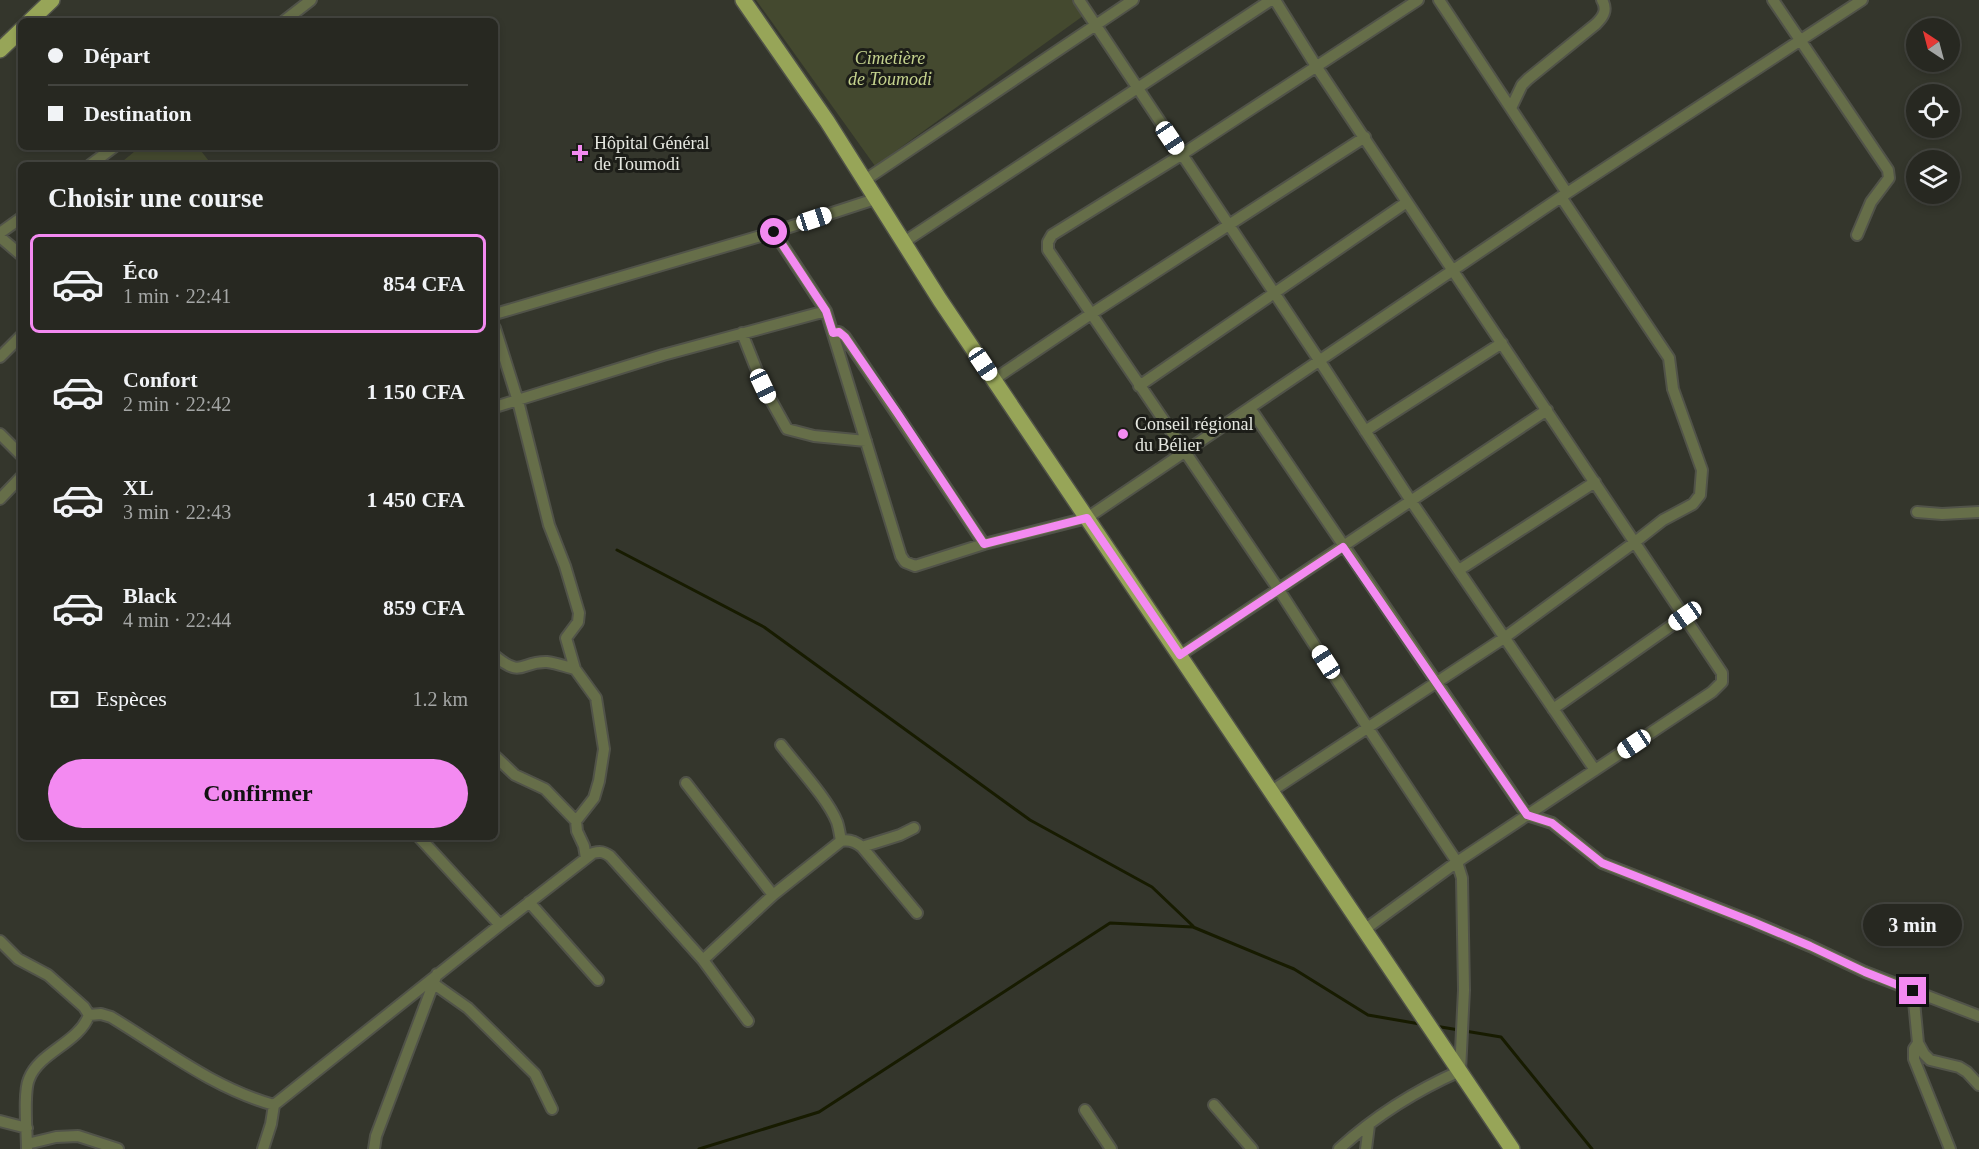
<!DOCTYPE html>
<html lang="fr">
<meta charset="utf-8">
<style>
body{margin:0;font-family:Georgia,serif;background:#33342e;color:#f1f3f6;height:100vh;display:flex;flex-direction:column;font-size:22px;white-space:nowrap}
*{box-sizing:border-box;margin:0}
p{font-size:20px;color:#a4a6a5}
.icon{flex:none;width:33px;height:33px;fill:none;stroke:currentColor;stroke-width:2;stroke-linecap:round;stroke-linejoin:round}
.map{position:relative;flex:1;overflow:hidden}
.panel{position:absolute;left:18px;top:162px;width:480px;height:678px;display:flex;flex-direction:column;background:#272821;border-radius:9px;box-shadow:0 3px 9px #0003,0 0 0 2px #43443f}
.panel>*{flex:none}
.hud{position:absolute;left:18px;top:18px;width:480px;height:132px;border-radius:9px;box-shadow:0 3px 9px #0003,0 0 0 2px #43443f;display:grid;align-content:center;height:132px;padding:0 30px;background:#272821}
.needle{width:39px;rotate:324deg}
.controls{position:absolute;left:1906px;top:18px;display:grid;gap:12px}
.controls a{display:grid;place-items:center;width:54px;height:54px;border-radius:50%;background:#272821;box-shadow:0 3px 9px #0003,0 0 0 2px #43443f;font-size:30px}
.end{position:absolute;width:27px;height:27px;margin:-14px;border:8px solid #f38af1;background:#111;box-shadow:0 0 0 3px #111}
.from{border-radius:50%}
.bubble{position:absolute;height:42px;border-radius:21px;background:#272821;box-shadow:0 3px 9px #0003,0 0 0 2px #43443f;font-size:20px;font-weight:800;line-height:42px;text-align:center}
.car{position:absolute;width:18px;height:36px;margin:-18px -9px;border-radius:8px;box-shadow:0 0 4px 2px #0007;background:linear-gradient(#fff 24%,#345 0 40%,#fff 0 76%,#345 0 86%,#fff 0)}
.hud b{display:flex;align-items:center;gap:21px;height:57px;font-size:22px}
.hud b+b{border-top:2px solid #43443f}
.hud i{width:15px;height:15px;background:#f1f3f6}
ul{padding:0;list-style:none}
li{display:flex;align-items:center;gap:18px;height:99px;margin:0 12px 9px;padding:0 18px;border:3px solid transparent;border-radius:9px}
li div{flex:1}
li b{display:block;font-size:22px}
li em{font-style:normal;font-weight:800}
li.selected{border-color:#f38af1}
li>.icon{width:54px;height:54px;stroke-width:1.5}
h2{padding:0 30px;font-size:27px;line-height:72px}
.pay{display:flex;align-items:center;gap:15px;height:66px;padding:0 30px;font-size:22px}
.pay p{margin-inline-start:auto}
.cta{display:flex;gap:12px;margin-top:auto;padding:12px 30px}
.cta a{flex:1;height:69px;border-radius:36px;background:#f38af1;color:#111;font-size:24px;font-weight:800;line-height:69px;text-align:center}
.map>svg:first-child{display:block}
</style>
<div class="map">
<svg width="1979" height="1149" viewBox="0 0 1979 1149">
<rect width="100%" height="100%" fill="#34362c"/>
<path fill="#44492f" d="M 756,0 L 1072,0 L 1083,16 L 875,166 Z
M 140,147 L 198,147 L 212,165 L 118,165 Z"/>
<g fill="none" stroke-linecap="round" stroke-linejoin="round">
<path stroke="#171b00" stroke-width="3" d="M 617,550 L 764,627 L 1030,820 L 1152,887 L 1193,926
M 1435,1026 L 1459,1030
M 1465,1031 L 1501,1037 L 1592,1149
M 699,1149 L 819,1112 L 1110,923 L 1193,927 L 1294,969 L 1368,1015 L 1420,1024"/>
<g stroke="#515349" stroke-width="14">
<path id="street" d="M 1079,0 L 1319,360 L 1411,501 L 1595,770
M 1275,0 L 1316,66 L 1722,673 L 1722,682 L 1712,692 L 1457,862 L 1364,930
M 1439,0 L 1567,193
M 1773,0 L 1888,170 L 1889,178 L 1871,202 L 1857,235
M 284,21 L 311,0
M 1511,108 L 1522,85 L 1528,79 L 1596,24 C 1603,17 1608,10 1602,0
M 90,165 L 114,147
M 865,180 L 1133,0
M 774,232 L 826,311 L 901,556 L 905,562 L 915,566 L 984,544 L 1087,518 L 1561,197 L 1862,0
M 0,233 L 21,218
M 0,237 L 21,255
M 904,242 L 1271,0
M 495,314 L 774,232 L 875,199
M 495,328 L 518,401 L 549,525 L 565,566 L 579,613 L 578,622 L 566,638 L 575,669 L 596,698 L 604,749 L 599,781 L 594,798 L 576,821 L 577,831 L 584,846 L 586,858
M 742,333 L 763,386 L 787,429 L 814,436 L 866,441
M 833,333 L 839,332 L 845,337 L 984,544
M 0,357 L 21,336
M 993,380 L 1091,314 L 1365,137
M 1139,386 L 1407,202
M 495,407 L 663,355 L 826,311
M 1250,408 L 1527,815 L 1552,823 L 1602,863 L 1753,922 L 1810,946 L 1865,972 L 1979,1016
M 1365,431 L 1502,343
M 0,434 L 21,455
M 0,499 L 21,477
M 1917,512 L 1942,514 L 1979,512
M 1459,570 L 1595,482
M 1180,655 L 1547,410
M 495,656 C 523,679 520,661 547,662 C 557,663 566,667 575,669
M 1553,709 L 1685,616
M 781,745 C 797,766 828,799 837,822 C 839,828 840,835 841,841
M 495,756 L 515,775 L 545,789 L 576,821
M 686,783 L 773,895
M 1270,792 L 1504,638 L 1635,542 L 1663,520 L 1693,504 L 1700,495 L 1702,470 L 1673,389 L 1669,358 L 1561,197
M 419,837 L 500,925
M 862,847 L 900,835 L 914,828
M 529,902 L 598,980
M 0,941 L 18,959 L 48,975 L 84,1007 L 89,1015 C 79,1043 39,1052 29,1079 C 23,1093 27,1132 27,1149
M 703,960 L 773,895 L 841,841 C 849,839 856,842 862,847 L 917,913
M 434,984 L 468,1008 L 535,1074 L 552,1109
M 1913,991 L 1918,1043 L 1924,1054 L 1930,1060 L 1959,1067 L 1967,1072 L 1979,1085
M 89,1015 L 101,1014 L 111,1017 C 164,1049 213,1088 274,1105
M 1918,1043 L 1914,1049 L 1914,1059 L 1950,1149
M 1214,1105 L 1252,1149
M 1085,1110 L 1111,1149
M 0,1121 L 27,1128
M 27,1144 L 56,1137 L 78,1136 L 118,1149
M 263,1149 L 271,1124 L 274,1105 L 500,925 L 593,853 C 601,851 604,852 610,856 L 703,960 L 748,1021
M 374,1149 L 376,1136 L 437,974
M 1339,1149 C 1374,1117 1417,1090 1460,1071 L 1464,990 L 1462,878 L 1457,862 L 1368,728 L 1279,590 L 1048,250 L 1048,242 L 1052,235 L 1181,155 L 1418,0
M 1366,1149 L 1369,1125"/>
</g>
<g stroke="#515349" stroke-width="18">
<path id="primary" d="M 743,0 L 827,121 L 940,300 L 1512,1149
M 30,21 L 52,0
M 0,50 L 21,30"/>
</g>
<use href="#street" stroke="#666e49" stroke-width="10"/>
<use href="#primary" stroke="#97a558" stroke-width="15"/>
</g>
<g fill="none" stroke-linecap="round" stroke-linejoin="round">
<path stroke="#f38af1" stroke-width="8" d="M 774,232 L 826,311 L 833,333 L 839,332 L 845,337 L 898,414 L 984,544 L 1087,518 L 1180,655 L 1343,547 L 1527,815 L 1552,823 L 1602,863 L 1753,922 L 1810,946 L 1865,972 L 1913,991"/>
</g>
<g fill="#f38af1" stroke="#1c1d18" stroke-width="2">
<path d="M577 144h6v6h6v6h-6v6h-6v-6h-6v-6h6z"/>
<circle cx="1123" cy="434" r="6"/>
</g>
<g text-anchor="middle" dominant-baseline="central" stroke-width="6" stroke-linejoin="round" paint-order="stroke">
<g font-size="18" font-style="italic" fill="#c5d38e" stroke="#1c1d18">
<text x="890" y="58">Cimetière<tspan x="890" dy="21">de Toumodi</tspan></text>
</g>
<g font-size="18" fill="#e7e9e2" stroke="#1c1d18" text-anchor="start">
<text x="594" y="143">Hôpital Général<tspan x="594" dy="21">de Toumodi</tspan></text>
<text x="1135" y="424">Conseil régional<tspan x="1135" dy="21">du Bélier</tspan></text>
</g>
</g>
</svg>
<div class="controls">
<a><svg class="needle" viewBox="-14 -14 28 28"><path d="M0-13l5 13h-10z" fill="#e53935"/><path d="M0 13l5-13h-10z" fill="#a4a6a5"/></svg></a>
<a><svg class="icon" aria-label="locate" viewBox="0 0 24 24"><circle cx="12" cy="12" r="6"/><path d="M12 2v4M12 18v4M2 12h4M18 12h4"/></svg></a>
<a><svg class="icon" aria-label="layers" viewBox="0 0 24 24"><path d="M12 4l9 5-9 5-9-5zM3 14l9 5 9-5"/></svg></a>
</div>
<i class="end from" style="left:774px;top:232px"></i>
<i class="end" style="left:1913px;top:991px"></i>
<div class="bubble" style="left:1863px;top:904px;width:99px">3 min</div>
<i class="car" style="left:1170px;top:138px;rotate:146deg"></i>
<i class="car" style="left:814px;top:219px;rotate:72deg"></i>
<i class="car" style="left:983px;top:364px;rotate:146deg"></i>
<i class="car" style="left:763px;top:386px;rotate:155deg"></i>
<i class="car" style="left:1685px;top:616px;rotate:235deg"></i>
<i class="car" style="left:1326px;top:662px;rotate:327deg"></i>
<i class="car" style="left:1634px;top:744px;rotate:236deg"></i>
<div class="hud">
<b><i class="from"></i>Départ</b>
<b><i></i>Destination</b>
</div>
<section class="panel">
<h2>Choisir une course</h2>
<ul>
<li class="selected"><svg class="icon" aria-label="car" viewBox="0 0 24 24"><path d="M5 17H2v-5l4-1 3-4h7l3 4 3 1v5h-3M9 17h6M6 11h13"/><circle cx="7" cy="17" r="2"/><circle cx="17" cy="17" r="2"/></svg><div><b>Éco</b><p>1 min · 22:41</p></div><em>854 CFA</em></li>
<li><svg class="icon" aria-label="car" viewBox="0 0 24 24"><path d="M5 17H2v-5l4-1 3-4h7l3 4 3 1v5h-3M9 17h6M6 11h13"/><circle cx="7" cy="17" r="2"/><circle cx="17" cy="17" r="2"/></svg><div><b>Confort</b><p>2 min · 22:42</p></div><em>1 150 CFA</em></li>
<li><svg class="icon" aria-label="car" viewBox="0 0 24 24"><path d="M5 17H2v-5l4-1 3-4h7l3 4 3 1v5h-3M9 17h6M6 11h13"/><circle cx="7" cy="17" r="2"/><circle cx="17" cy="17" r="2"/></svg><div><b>XL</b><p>3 min · 22:43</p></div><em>1 450 CFA</em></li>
<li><svg class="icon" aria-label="car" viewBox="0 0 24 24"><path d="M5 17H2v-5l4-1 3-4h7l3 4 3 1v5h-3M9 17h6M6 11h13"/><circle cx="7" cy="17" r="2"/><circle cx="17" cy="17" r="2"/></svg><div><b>Black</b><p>4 min · 22:44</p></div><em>859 CFA</em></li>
</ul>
<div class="pay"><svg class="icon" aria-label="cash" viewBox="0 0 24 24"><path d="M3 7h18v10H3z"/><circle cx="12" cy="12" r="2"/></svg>Espèces<p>1.2 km</p></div>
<div class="cta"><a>Confirmer</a></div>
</section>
</div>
